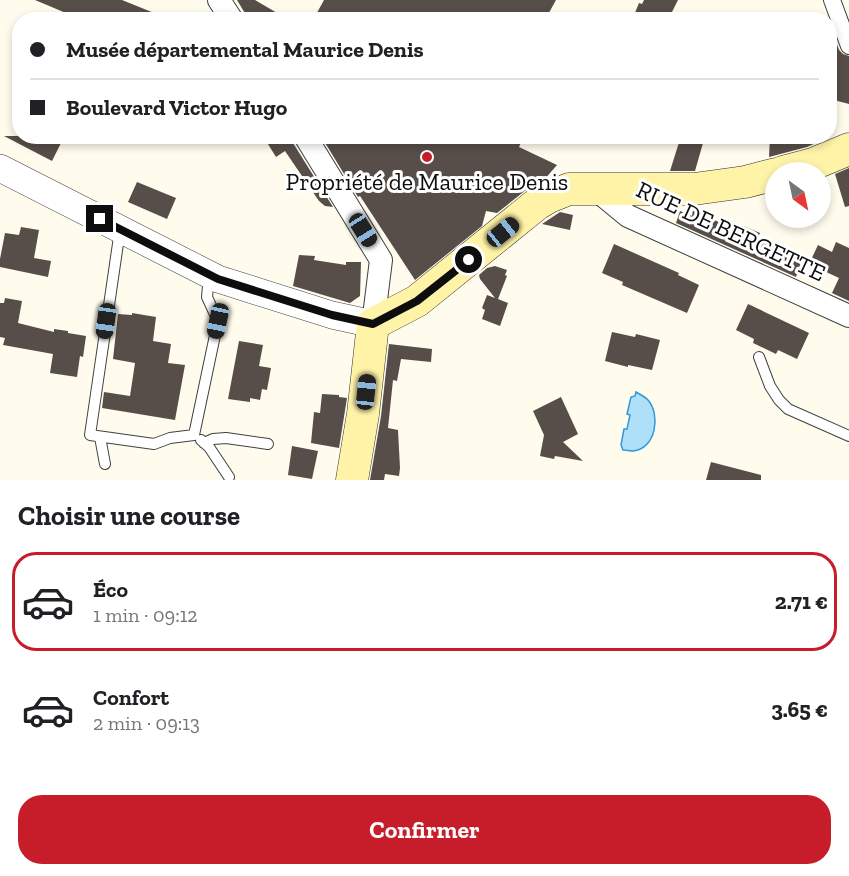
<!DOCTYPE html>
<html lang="fr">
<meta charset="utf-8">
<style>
body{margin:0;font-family:"Zilla Slab",serif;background:#f6f6f6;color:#202124;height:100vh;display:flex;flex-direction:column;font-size:22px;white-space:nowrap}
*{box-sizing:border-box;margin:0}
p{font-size:20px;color:#757577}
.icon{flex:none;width:33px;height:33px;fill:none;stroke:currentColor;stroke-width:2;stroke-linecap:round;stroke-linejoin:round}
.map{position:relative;height:480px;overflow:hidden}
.sheet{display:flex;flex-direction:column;background:#fff;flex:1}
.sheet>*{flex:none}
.top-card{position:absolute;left:12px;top:12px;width:825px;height:132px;border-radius:24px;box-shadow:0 3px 9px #0003;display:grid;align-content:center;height:132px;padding:0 18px;background:#fff}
.needle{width:39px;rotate:147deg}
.buttons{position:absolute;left:765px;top:162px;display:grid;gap:12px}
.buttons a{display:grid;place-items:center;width:66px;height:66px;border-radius:50%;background:#fff;box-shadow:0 3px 9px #0003;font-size:30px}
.end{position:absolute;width:27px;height:27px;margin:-14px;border:8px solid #0d0d0d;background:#fff;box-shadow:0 0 0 3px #fff}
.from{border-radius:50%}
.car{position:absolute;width:18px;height:36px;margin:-18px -9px;border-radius:8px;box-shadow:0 0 4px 2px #0007;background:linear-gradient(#222 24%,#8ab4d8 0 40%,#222 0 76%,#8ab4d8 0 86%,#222 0)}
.top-card b{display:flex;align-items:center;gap:21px;height:57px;font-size:22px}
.top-card b+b{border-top:2px solid #e0e0e0}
.top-card i{width:15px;height:15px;background:#202124}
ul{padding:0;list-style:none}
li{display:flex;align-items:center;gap:18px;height:99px;margin:0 12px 9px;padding:0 6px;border:3px solid transparent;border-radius:24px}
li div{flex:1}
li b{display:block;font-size:22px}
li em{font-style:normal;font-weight:700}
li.active{border-color:#c71c29}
li>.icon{width:54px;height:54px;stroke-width:1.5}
h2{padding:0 18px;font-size:27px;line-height:72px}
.action{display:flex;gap:12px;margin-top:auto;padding:12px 18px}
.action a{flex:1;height:69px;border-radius:24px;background:#c71c29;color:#fff;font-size:24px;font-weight:700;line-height:69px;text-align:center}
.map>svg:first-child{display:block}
</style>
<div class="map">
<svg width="849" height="480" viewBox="0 0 849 480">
<rect width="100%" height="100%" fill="#fffbed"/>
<path fill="#aee0fa" stroke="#3099d6" stroke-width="1.5" d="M 636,392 C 641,395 645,397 648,400 C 661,415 656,449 633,451 C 632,451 624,450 623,450 L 621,445 L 624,429 L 627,429 L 630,415 L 627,414 L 631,397 L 635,396 Z"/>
<path fill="#574e49" d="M 35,0 L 122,0 L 169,19 L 72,20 L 73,16 Z
M 237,0 L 255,0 L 289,20 L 249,20 Z
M 324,0 L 556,0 L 545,20 L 313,20 Z
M 644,0 L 678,0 L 668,20 L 632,20 L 639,3 L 642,4 Z
M 831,28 L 839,50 L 843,54 L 849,56 L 849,104 L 830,99 L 830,29 Z
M 4,136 L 53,136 L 62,141 L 52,161 Z
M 263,136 L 292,136 L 293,143 L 333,207 L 325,206 L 319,201 L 285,151 L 276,157 Z
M 321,136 L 524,136 L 519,147 L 557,165 L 544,180 L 526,190 L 497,213 L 486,211 L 482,226 L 415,280 L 360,196 L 358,197 Z
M 681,136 L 705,136 L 695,171 L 670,171 Z
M 770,136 L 786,136 L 786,142 L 818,142 L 807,147 L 769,157 Z
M 849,168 L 849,206 L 845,207 L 835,174 Z
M 137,182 L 176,198 L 167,219 L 128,202 Z
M 693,210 L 738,231 L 741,225 L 760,233 L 757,239 L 802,259 L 796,277 L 676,223 L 680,211 L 692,216 Z
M 560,212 L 573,215 L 570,230 L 542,224 Z
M 21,227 L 39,230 L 34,258 L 51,261 L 48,277 L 0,267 L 0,259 L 5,233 L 19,235 Z
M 836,242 L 849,248 L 849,301 L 832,293 L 839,278 L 809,264 L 818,245 L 832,252 Z
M 614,244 L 679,273 L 678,275 L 699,285 L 687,313 L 622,285 L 623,282 L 602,273 Z
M 299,255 L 315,256 L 314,260 L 346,265 L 346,262 L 361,262 L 360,296 L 350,303 L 293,286 Z
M 495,266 L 507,270 L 505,275 L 507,276 L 498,299 L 508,303 L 500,326 L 482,319 L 485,310 L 482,308 L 487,295 L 495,298 L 480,279 L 479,275 L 487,268 Z
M 5,298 L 22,301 L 18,323 L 54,332 L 54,329 L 68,331 L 68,333 L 86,336 L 83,357 L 80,356 L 77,377 L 50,373 L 53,354 L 3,345 L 5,338 L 0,337 L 0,303 L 4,303 Z
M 748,304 L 809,333 L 797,359 L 778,350 L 776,354 L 753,343 L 754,339 L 736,330 Z
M 132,313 L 156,317 L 153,341 L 171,344 L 168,363 L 185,365 L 175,420 L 102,408 L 104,392 L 130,396 L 135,363 L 113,359 L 118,314 L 132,315 Z
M 612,332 L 635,337 L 636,334 L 660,340 L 652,370 L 628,365 L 628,367 L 605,361 Z
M 239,341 L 263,345 L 259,366 L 271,368 L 267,390 L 262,389 L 260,400 L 250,398 L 250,402 L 228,399 Z
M 389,344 L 432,349 L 431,362 L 401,359 L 397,381 L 393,380 L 388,428 L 398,430 L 400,468 L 399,476 L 385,474 L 384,480 L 370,480 L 381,416 Z
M 322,394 L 339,395 L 339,397 L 347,398 L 339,448 L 311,443 L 314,412 L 320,413 Z
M 561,397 L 578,434 L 563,442 L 583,461 L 555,456 L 554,459 L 540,456 L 544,435 L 533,411 Z
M 292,446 L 318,451 L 312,479 L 288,475 Z
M 711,462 L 761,475 L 761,480 L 706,480 Z"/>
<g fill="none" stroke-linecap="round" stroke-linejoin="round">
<g stroke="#404040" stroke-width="12">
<path id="service" d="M 120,230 L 90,435 L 154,444 L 170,438 L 194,435 L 218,321 L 207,297 L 209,275
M 759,357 L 770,386 L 779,400 L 788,409 L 849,436
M 100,437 L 105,464
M 201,440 L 209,447 L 229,477
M 204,443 L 213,439 L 226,438 L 268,444"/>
</g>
<g stroke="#404040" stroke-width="18">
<path id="pedestrian" d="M 832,0 L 849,46"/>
</g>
<g stroke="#404040" stroke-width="24">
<path id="minor" d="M 219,0 L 232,20
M 305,136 L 381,260 L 373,324
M 594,188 L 628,216 L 849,316"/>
</g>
<g stroke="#404040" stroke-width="28">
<path id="tertiary" d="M 0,168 L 218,279 L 332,315 L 373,324"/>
</g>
<g stroke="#2f2f2f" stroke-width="33">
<path id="secondary" d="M 783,172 L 813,164 L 849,149
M 352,480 L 363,414 L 373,324 L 417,301 L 537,204 L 549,197 L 569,189 L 694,189 L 745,182 L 776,174"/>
</g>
<use href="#service" stroke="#fff" stroke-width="10"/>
<use href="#pedestrian" stroke="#fff" stroke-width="16"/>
<use href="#minor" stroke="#fff" stroke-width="22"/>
<use href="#tertiary" stroke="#fff" stroke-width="27"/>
<use href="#secondary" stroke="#fff3a8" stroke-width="32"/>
</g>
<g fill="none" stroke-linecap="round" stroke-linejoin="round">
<path stroke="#0d0d0d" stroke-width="8" d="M 100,219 L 218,279 L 332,315 L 373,324 L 417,301 L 469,260"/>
</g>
<circle fill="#c71c29" stroke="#fff" stroke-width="2" cx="427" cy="157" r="6"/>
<g text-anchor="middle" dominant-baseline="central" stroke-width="6" stroke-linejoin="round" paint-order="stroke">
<g font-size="24" fill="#0d0d0d" stroke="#fff">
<text x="427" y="181">Propriété de Maurice Denis</text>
</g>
<g font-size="24" fill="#0d0d0d" stroke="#fff">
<text transform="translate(731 231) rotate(25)">RUE DE BERGETTE</text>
</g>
</g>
</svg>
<div class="buttons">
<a><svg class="needle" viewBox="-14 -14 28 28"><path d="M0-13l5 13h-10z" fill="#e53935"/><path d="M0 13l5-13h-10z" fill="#757577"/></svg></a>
</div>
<i class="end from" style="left:469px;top:260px"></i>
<i class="end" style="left:100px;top:219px"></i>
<i class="car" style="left:363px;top:230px;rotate:148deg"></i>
<i class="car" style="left:503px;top:232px;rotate:51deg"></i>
<i class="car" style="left:106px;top:321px;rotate:188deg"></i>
<i class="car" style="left:218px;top:321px;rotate:192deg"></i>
<i class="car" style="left:366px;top:392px;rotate:6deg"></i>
<div class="top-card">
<b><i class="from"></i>Musée départemental Maurice Denis</b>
<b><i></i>Boulevard Victor Hugo</b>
</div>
</div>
<section class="sheet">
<h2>Choisir une course</h2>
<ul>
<li class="active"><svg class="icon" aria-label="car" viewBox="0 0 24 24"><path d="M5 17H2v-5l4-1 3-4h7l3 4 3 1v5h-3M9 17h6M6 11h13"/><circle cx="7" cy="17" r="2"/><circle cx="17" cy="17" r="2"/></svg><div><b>Éco</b><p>1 min · 09:12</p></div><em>2.71 €</em></li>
<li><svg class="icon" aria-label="car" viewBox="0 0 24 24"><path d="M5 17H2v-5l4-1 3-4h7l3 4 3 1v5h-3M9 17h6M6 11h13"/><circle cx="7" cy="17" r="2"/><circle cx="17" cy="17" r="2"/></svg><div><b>Confort</b><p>2 min · 09:13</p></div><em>3.65 €</em></li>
</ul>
<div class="action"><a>Confirmer</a></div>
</section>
